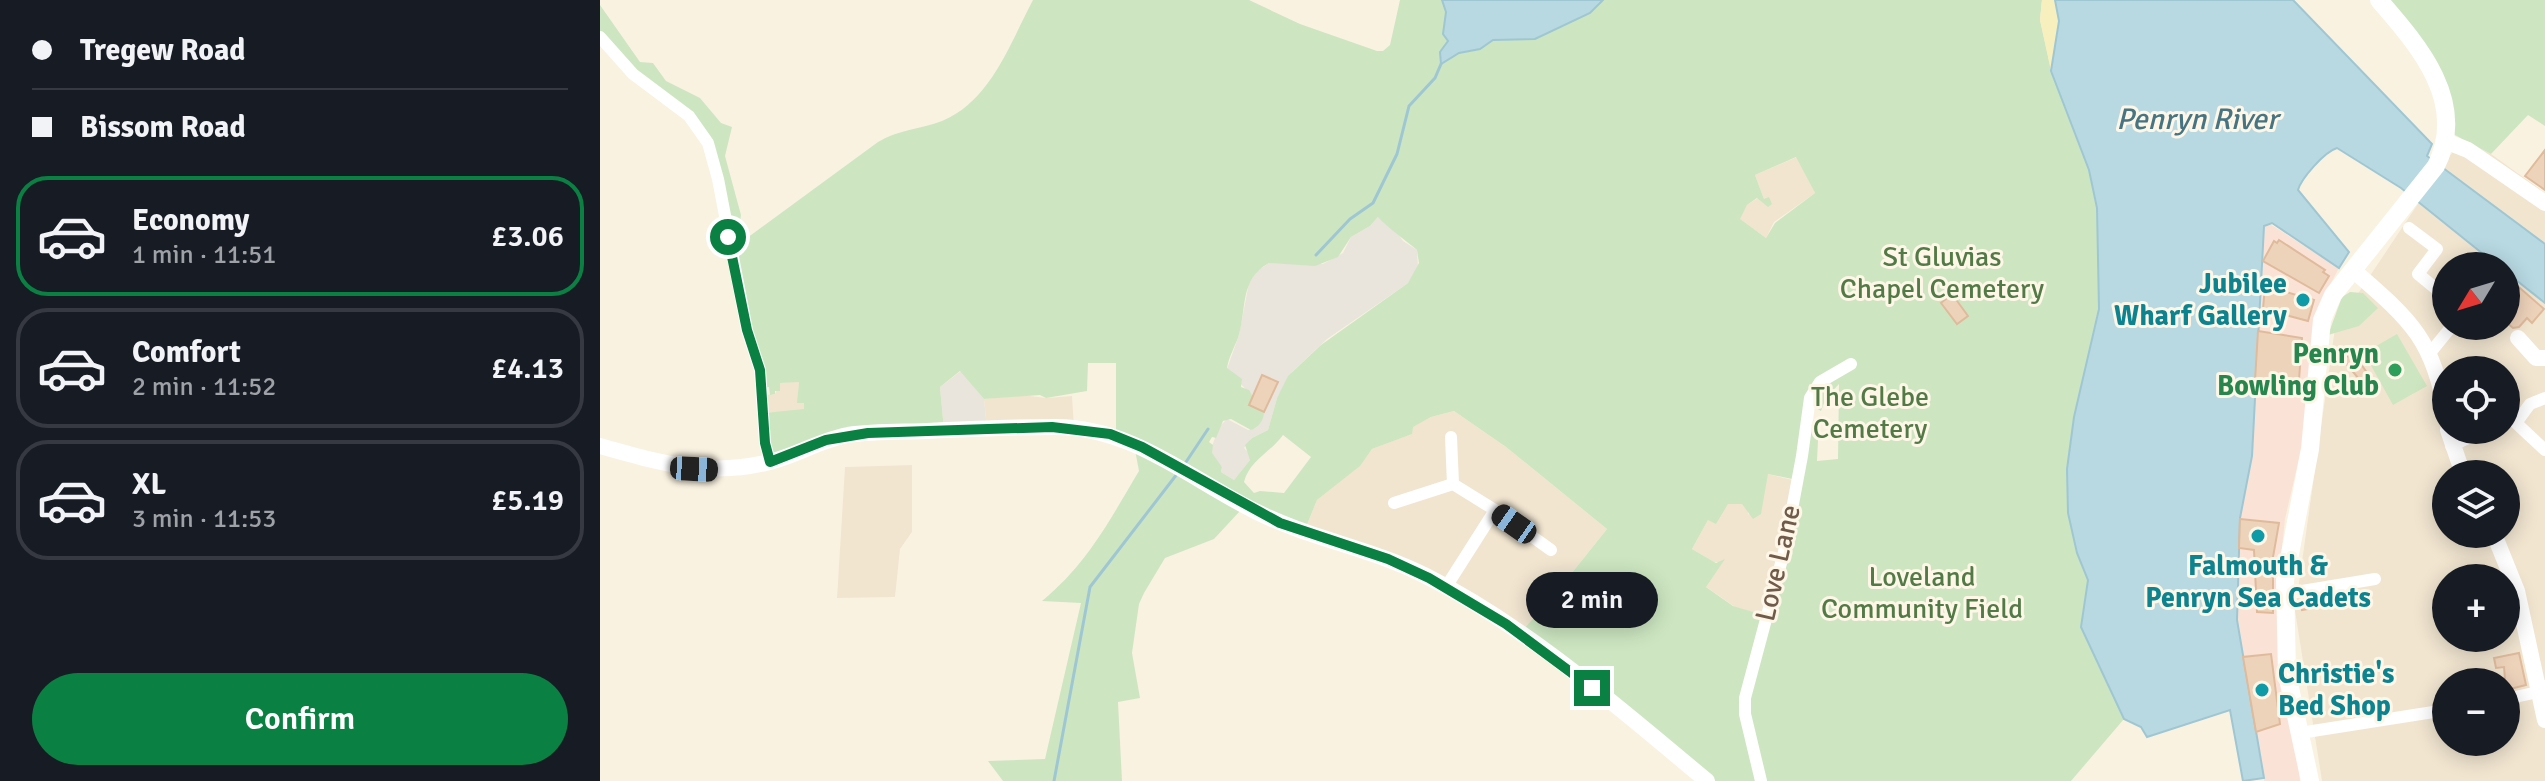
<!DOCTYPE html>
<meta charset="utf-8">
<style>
body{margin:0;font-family:Signika,sans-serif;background:#242831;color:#f1f3f6;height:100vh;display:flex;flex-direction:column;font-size:30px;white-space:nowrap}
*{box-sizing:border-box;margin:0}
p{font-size:26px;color:#9ea1a6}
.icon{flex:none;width:44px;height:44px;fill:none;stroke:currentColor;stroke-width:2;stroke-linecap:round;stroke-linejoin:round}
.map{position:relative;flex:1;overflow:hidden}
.sheet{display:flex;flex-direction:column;background:#171b24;width:600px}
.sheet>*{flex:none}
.hud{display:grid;align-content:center;height:176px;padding:0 32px;background:#171b24}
.needle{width:52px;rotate:232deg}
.tools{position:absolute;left:1832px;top:252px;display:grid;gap:16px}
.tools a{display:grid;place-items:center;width:88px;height:88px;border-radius:50%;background:#171b24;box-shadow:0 4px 20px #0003;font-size:40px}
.end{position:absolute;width:36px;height:36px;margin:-18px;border:10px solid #0b8043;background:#fff;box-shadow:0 0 0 4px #fff}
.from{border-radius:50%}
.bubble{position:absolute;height:56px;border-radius:28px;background:#171b24;box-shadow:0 4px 20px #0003;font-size:26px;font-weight:600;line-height:56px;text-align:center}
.car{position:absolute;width:24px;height:48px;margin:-24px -12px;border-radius:10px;box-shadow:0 0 6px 2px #0007;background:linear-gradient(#222 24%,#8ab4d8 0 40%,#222 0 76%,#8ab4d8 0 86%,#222 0)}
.hud b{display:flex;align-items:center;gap:28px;height:76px;font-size:30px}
.hud b+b{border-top:2px solid #363941}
.hud i{width:20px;height:20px;background:#f1f3f6}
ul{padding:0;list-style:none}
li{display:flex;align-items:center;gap:24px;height:120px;margin:0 16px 12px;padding:0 16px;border:4px solid #363941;border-radius:32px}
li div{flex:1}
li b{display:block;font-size:30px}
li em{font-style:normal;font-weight:600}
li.selected{border-color:#0b8043}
li>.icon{width:72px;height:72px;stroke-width:1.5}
.action{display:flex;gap:16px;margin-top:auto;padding:16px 32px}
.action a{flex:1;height:92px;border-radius:48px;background:#0b8043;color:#fff;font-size:32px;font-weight:600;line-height:92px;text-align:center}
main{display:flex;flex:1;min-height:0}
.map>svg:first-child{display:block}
</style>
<main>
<section class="sheet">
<div class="hud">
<b><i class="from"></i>Tregew Road</b>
<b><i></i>Bissom Road</b>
</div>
<ul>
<li class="selected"><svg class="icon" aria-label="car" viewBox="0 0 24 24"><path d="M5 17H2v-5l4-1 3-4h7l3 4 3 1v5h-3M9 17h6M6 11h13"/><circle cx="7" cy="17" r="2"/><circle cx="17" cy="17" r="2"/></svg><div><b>Economy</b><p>1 min · 11:51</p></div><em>£3.06</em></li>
<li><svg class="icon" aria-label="car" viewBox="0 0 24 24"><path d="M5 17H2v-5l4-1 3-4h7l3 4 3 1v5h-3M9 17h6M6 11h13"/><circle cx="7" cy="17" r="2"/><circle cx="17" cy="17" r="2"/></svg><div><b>Comfort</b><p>2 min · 11:52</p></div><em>£4.13</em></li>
<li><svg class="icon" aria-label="car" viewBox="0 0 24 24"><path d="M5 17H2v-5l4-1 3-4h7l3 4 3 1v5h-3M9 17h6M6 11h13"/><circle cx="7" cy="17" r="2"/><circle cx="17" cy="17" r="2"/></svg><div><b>XL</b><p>3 min · 11:53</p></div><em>£5.19</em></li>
</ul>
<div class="action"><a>Confirm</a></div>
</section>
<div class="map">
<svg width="1945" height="781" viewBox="0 0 1945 781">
<rect width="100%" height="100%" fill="#faf2e1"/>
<path fill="#f1e5d0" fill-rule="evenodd" d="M 1862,138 L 1891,154 L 1945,193 L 1945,781 L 1722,781 L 1695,611 L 1735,328 ZM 1846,266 L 1906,266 L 1906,326 L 1846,326 ZM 1846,370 L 1906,370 L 1906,430 L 1846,430 ZM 1846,474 L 1906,474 L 1906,534 L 1846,534 ZM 1846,578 L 1906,578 L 1906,638 L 1846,638 ZM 1846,682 L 1906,682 L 1906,742 L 1846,742 Z
M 1197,157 L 1215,193 L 1174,222 L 1166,238 L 1139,219 L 1147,205 L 1158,198 L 1164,199 L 1155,175 Z
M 199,381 L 198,403 L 204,403 L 205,410 L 164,413 L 163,395 L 175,394 L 180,383 Z
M 422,395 L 446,398 L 472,396 L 474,427 L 387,428 L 384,399 Z
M 854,411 L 906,447 L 1007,529 L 951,599 L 920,633 L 858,593 L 704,532 L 717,500 L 759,466 L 772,449 L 811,434 L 812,427 L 831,417 Z
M 312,465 L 312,532 L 300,549 L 295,597 L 237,598 L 245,467 Z
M 1168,474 L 1197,481 L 1166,616 L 1135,607 L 1105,586 L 1122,562 L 1114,562 L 1092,549 L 1108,520 L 1128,504 L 1142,504 L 1148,509 L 1148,515 Z"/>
<path fill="#fae3d6" d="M 1667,222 L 1739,268 L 1722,300 L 1704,437 L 1685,519 L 1678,586 L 1700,781 L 1664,781 L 1637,620 L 1640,518 L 1653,437 L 1662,231 Z"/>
<path fill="#e9e4dc" d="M 779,216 L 794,228 L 803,241 L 817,250 L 818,268 L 808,283 L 727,339 L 692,372 L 677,398 L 668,430 L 652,438 L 644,448 L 650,454 L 650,460 L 634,480 L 621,472 L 622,467 L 612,455 L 611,449 L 619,427 L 627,419 L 648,430 L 656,428 L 678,383 L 653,397 L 627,369 L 639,335 L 649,283 L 656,272 L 669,263 L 723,264 L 743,253 L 751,237 L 770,226 Z
M 361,371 L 384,399 L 387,428 L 344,430 L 340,387 Z"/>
<path fill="#cde6c1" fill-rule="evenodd" d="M 433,0 L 649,0 L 700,24 L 777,51 L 783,51 L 790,45 L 800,0 L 926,0 L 908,18 L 874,21 L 856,40 L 843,62 L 860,38 L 878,22 C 904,20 913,26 931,0 L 1442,0 L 1440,20 L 1451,69 L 1459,21 L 1455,0 L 1592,0 L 1673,80 L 1687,110 L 1662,142 L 1650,169 L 1648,216 L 1628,263 L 1625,309 L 1630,470 L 1611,507 L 1606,633 L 1621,662 L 1630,710 L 1547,737 L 1541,727 L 1524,719 L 1471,781 L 1107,781 L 1015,704 L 920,633 L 951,599 L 1007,529 L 906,447 L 854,411 L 831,417 L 813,427 L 812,434 L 772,449 L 760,466 L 717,500 L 704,532 L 652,509 L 516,435 L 516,363 L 488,363 L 487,391 L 446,398 L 440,395 L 384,399 L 360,371 L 340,387 L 344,430 L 250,434 L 226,439 L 170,461 L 164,413 L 204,409 L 204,403 L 197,403 L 199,382 L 180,383 L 180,391 L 175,391 L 175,394 L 170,395 L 169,387 L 163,388 C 159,363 148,341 144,317 C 138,284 132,252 126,220 C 120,189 117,153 99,126 C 79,97 10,70 0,36 C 0,27 0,14 0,5 L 40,62 L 53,63 L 66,81 L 100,98 L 121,123 L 132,127 L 125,156 L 141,215 L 140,223 L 147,238 L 278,142 C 297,130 321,129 342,121 C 391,101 410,43 433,0 ZM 1196,157 L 1215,193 L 1175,223 L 1166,238 L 1140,219 L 1147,205 L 1157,198 L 1168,207 L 1172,204 L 1169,197 L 1164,199 L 1155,175 ZM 778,217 C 787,227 805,240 817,250 L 819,263 L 808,283 L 721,345 L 688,376 L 677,398 L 668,430 L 652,438 L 645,445 L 650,460 L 634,480 L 621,472 L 622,467 L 612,453 L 613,445 L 609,442 L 612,437 L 616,438 L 623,421 L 631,419 L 651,430 C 658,428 664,420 664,412 L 649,405 L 653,397 L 649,390 L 641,387 L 642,379 L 627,368 C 629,357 634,348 638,338 C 647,310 639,279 669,263 L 715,266 L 738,257 L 751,237 L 770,226 ZM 1239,384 L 1238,459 L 1217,461 L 1219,420 L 1208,420 L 1185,550 L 1167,616 L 1133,606 L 1106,587 L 1125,559 L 1116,563 L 1092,549 L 1108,520 L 1116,524 L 1128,504 L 1142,504 L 1153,519 L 1161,514 L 1168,474 L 1197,480 L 1208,403 L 1221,411 L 1226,398 ZM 683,435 L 711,457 L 684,493 L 660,491 L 654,493 L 644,482 C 649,461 671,452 683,435 Z
M 1789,0 L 1945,0 L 1945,126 L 1928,115 L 1891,154 L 1853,134 Z
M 1750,292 L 1763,293 L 1778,308 L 1759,326 L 1728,335 L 1742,297 Z
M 1797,334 L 1827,386 L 1793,405 L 1764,353 Z
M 535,450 L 640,511 L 614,539 L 565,558 L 544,593 L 539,604 L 532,653 L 540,698 L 518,702 L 522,781 L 403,781 L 388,761 L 445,759 L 481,603 L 442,601 C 488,563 509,521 539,471 Z"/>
<path fill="#f8efbe" d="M 1442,0 L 1455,0 L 1459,21 L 1451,71 L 1440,20 Z"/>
<path fill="#b8d9e2" stroke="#9ec7d3" stroke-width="2" d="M 842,0 L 1003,0 L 990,13 L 935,39 L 893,40 L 880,49 L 859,53 L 841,64 L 840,52 L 848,41 L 843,34 L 846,12 Z
M 1455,0 L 1693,0 L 1832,144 L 1827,156 L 1945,244 L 1945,303 L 1906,272 L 1906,266 L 1898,266 L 1801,188 L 1737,148 C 1724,152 1701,179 1698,190 L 1749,252 L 1739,268 L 1672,223 L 1664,226 L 1652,456 L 1640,518 L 1637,620 L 1664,778 L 1643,781 L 1630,710 L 1547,737 L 1541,727 L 1524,719 L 1481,627 L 1488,580 L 1477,553 L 1468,513 L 1467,469 L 1474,417 L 1499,309 L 1497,208 L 1489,170 L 1451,71 L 1459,21 Z"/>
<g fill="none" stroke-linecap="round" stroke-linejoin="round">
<path stroke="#9ec7d3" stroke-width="3" d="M 716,255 L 750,219 L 773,203 L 797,154 L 809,106 L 835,78 L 841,64
M 584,465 L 608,429
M 454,781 L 490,587 L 577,474"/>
</g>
<path fill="#eed3bb" stroke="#dfbb9c" stroke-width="2" d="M 1945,150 L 1945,190 L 1925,176 Z
M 1679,240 L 1725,270 L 1723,272 L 1729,276 L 1719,293 L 1663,261 L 1674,241 L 1677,243 Z
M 1906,276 L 1944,309 L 1932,323 L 1927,318 L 1919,327 L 1913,328 L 1906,322 L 1915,308 L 1906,300 Z
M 1665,286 L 1714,300 L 1708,321 L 1663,309 Z
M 1352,294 L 1368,316 L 1357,324 L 1341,303 Z
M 1658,331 L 1702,338 L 1699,380 L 1655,381 Z
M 1751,350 L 1770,377 L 1763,384 L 1744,361 Z
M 662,375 L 678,382 L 664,412 L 649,405 Z
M 1640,519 L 1679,523 L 1673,557 L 1673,613 L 1657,612 L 1654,550 L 1639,548 Z
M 1748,592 L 1750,601 L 1702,610 L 1699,601 Z
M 1919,653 L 1926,685 L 1906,690 L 1904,667 L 1896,668 L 1894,658 Z
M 1671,654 L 1680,724 L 1656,732 L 1643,657 Z"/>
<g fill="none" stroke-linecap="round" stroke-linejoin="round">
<path stroke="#fff" stroke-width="12" d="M 0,37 L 33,74 L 89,116 L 108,143 L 118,179 L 147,330 L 160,370 L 165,443 L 170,462
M 1809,228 L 1837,249 L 1818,274 L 1846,297
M 1830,353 L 1852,326
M 1916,423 L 1930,404 L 1945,398
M 1916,423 L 1945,450
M 851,437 L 853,484
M 1851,446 L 1885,430
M 794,503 L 853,484 L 895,510 L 846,587
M 895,510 L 951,550
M 1684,594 L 1775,579
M 1906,699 L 1938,692 L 1943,686
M 1700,733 L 1846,710
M 1161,781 L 1145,714 L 1145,698 L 1184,552 L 1202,456 L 1210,398 L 1220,382 L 1251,364"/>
<path stroke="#fff" stroke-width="16" d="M 1845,141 L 1868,150 L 1945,203
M 1753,270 C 1808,318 1834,338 1846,415
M 1918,338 L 1936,358 L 1945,358
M 1848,430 L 1863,474
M 0,446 C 60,463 112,478 173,461 C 199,454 221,440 248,435 C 274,431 301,432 327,431 C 370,429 413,427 455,427 C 532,427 589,478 655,511 C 710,539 771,548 826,576 C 929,628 1019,708 1107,781
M 1894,534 L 1917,591 L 1945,720"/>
<path stroke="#fff" stroke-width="18" d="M 1710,781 L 1687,674 L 1685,580 L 1710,449 L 1722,320 L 1733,295 L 1836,166 C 1868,102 1819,46 1779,0"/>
</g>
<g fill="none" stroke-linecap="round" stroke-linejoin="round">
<path stroke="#0b8043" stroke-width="10" d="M 128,237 L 147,330 L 160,370 L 165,443 L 170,462 L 226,440 L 268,433 L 452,427 L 510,434 L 542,447 L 680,523 L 788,559 L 829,578 L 906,624 L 992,688"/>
</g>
<g fill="#0f9aa8" stroke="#fef6e7" stroke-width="3">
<circle cx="1703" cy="300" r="8"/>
<circle cx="1658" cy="536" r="8"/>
<circle cx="1662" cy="690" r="8"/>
</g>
<circle fill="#2e9e5b" stroke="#fef6e7" stroke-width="3" cx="1795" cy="370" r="8"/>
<g text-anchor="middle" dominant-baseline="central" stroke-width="6" stroke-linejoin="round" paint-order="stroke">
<g font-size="28" fill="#527a46" stroke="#fef6e7">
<text x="1342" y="257">St Gluvias<tspan x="1342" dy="32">Chapel Cemetery</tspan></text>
<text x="1270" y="397">The Glebe<tspan x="1270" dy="32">Cemetery</tspan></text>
<text x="1322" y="577">Loveland<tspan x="1322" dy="32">Community Field</tspan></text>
</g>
<g font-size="28" font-weight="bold" fill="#0d838f" stroke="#fef6e7" text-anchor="end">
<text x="1687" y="284">Jubilee<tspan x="1687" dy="32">Wharf Gallery</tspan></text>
<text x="1658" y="566" text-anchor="middle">Falmouth &amp;<tspan x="1658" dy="32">Penryn Sea Cadets</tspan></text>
<text x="1678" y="674" text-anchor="start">Christie's<tspan x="1678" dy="32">Bed Shop</tspan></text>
</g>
<g font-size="28" font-weight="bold" fill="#27864d" stroke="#fef6e7" text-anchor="end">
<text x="1779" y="354">Penryn<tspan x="1779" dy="32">Bowling Club</tspan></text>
</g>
<g font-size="28" fill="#705a4a" stroke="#fef6e7">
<text transform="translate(1178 563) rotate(-77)">Love Lane</text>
</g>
<g font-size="30" font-style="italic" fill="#467482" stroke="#fef6e7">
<text x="1597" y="119">Penryn River</text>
</g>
</g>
</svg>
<div class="tools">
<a><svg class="needle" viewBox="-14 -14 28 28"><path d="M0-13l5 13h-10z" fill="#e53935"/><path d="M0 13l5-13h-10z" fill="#9ea1a6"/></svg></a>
<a><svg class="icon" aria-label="locate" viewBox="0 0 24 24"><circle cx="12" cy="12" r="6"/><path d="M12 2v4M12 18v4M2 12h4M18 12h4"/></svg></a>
<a><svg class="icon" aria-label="layers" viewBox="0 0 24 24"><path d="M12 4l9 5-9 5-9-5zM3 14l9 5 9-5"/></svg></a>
<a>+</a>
<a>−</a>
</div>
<i class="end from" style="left:128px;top:237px"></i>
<i class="end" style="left:992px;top:688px"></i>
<div class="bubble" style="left:926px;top:572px;width:132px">2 min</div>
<i class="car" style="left:94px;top:469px;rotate:93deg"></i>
<i class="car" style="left:914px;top:524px;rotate:305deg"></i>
</div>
</main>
